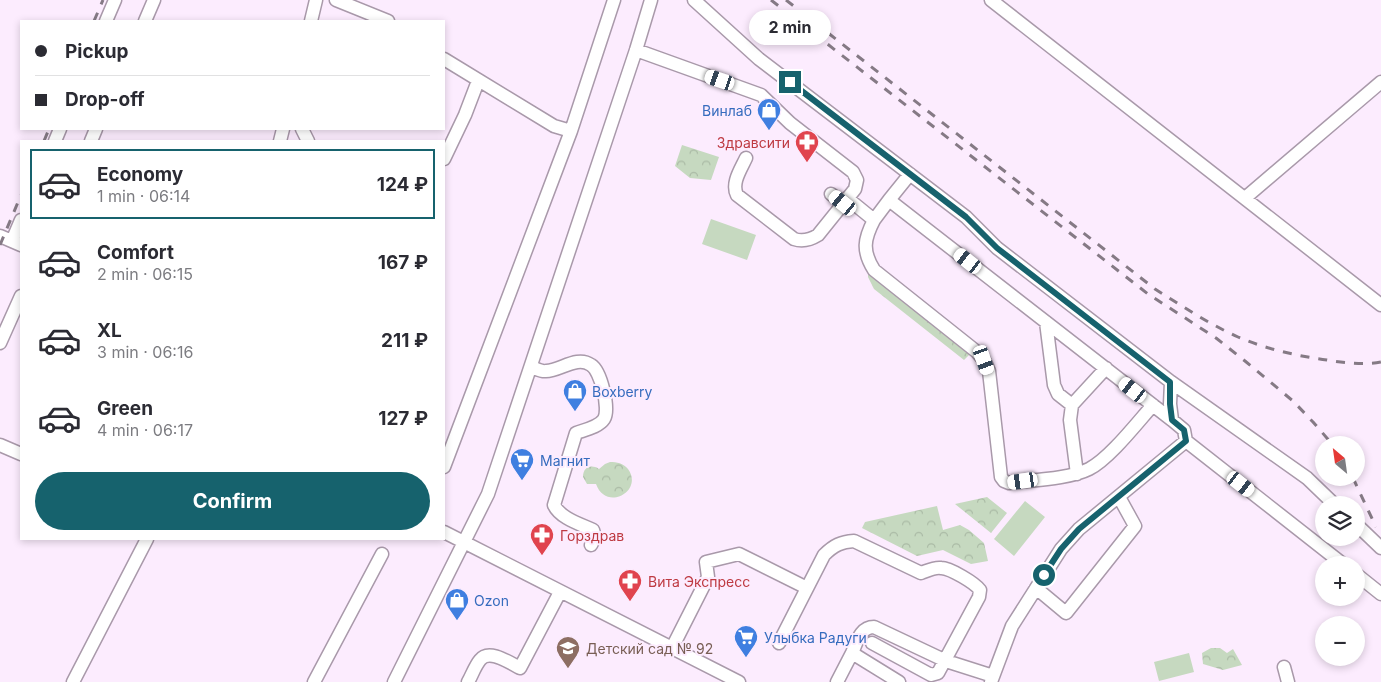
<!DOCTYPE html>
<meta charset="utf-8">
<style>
body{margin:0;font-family:Inter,sans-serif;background:#f7f7f7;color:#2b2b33;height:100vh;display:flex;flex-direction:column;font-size:19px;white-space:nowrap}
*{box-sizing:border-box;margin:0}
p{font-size:16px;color:#7c7c81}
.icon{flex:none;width:28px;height:28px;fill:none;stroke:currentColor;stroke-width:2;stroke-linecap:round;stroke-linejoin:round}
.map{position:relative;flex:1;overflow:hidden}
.drawer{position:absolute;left:20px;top:140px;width:425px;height:400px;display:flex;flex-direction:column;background:#fff;border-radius:0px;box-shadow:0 2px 8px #0003}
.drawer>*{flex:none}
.hud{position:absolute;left:20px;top:20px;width:425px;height:110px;border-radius:0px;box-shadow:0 2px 8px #0003;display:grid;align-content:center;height:110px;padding:0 15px;background:#fff}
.needle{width:32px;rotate:331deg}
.controls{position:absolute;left:1315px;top:436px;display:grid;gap:10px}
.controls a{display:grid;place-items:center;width:50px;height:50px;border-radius:50%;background:#fff;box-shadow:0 2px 8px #0003;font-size:25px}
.end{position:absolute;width:22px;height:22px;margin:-11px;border:6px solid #16626d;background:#fff;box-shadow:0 0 0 2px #fff}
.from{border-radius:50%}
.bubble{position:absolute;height:35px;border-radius:18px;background:#fff;box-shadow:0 2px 8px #0003;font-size:16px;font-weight:700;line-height:35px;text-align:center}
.car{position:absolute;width:15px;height:30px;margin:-15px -8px;border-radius:6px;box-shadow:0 0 4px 1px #0007;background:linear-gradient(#fff 24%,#345 0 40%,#fff 0 76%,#345 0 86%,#fff 0)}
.hud b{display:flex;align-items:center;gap:18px;height:48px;font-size:19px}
.hud b+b{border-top:1px solid #e1e1e2}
.hud i{width:12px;height:12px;background:#2b2b33}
ul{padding:9px 0 0;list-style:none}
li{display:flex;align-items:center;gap:15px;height:70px;margin:0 10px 8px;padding:0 5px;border:2px solid transparent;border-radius:0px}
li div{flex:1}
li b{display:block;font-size:19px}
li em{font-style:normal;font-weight:700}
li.active{border-color:#16626d}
li>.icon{width:45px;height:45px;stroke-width:1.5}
.primary-button{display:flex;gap:10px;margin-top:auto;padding:10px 15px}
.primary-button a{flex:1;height:58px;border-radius:30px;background:#16626d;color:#fff;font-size:20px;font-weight:700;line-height:58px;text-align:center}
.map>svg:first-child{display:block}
</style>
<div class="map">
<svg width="1381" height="682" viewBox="0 0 1381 682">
<defs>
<pattern id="forest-crowns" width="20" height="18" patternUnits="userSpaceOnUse" patternTransform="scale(1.25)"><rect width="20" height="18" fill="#c6d9c0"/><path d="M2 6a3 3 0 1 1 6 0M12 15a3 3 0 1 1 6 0" fill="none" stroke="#aabaa5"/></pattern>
</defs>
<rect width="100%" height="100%" fill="#fcecfe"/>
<path fill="url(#forest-crowns)" d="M 682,145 L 719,157 L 711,180 L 690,178 L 675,166 Z
M 868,271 L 971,353 L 964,360 L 874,289 L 868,277 Z
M 610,462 C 617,462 623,463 628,469 C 644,491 606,512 596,484 L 587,484 L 583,477 C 583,467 591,464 599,469 L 605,464 Z
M 987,497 L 1007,513 L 991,533 L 955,504 Z
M 937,506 L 943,530 L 960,525 L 969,530 L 984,543 L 988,561 L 971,564 L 943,550 L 917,556 L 862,528 L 865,522 Z
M 1211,648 L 1220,648 L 1227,653 L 1233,649 L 1242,665 L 1223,670 L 1203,664 L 1202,653 Z"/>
<path fill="#c6d9c0" d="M 711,219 L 756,235 L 747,260 L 702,244 Z
M 1025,501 L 1045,517 L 1014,556 L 994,539 Z
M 1189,653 L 1194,672 L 1159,681 L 1154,662 Z"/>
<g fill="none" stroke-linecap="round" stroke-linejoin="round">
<g stroke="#a999aa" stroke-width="15">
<path id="minor" d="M 336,0 L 388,21
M 694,0 L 759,59 L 966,217 L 997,248 L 1171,382 L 1307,478 L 1335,505
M 991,0 L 1381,305
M 106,21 L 115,0
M 145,21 L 154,0
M 311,21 L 316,0
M 636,50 L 761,95 L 790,123 L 853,172 L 857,180 L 855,189 L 818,235 C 810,240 803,242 794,239 L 737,195 C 731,183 741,169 746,158
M 444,59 L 554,126 L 571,131
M 302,129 L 308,141
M 55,141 L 60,129
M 91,141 L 96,129
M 280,141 L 283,129
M 444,159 L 465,115 L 478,81
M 831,194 L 843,203
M 847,198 L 874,220 L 889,200 L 1172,420 L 1184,430 L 1186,441 L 1344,565
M 1245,198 L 1381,82
M 889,200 L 910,174
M 874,220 C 864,239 862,251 874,270 L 977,352 L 984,360 L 989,371 L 1001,477 L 1004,481 L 1009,483 C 1032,480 1069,479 1089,469 C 1109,459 1137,423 1153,405
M 0,236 L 21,245
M 12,241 L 21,220
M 1046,322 L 1054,385 L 1058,394 L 1072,405
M 0,343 L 21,296
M 531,367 C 535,368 541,372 546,371 C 560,371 577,355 591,365 C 601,371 610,409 604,419 C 599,427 584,430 576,433 L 554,505 C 560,518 580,524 593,530 L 595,537 L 591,545
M 1171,382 L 1170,404 L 1172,420
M 0,445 L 21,454
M 444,467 L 571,131 L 614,0
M 1077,474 L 1070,420 L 1072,405 L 1106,368
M 1356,524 L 1381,548
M 444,532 L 739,682
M 1356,574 L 1381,594
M 1036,588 L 1066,613 L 1135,526 L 1119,497
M 779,643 L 824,555 C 834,545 841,542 854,541 L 921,573 C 927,571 934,567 941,568 C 950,568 975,583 980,590 L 979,597 L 938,673 L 931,675 L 872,643
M 672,648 L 708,577 L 706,562 L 739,554 L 807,588
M 852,653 C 857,642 860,627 874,627 L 946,661 L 993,676
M 1284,667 L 1288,682
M 73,682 L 147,539
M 314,682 L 382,554
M 394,682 L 488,494 L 636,50 L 651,0
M 468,682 C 472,675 475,666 480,660 C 489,648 510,663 520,668 L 560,592
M 837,682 L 852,653 L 899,682
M 991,682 L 1012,626 L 1061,549 L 1079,529 L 1186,441"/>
</g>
<use href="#minor" stroke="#fff" stroke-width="12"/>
<path stroke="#857a85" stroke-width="3" stroke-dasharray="9 9" stroke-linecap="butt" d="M 771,0 L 1148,294 L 1216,338 L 1245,361 L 1293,401 L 1313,422 L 1333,445
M 786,0 L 1155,289 C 1182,306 1209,324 1238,337 C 1266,349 1297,356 1327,360 C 1345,363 1364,365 1381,362
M 94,21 L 103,0
M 44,141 L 49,129
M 0,245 L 21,195
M 1353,478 L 1376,527"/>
</g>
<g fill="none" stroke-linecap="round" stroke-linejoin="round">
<path stroke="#16626d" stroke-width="6" d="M 790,82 L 966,217 L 997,248 L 1170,382 L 1170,404 L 1172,420 L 1184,430 L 1186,441 L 1079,529 L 1061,549 L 1044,575"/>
</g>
<defs>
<g id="shop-pin" transform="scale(1.25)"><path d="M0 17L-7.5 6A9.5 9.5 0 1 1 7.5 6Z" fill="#3f7fe0" stroke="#fcecfe"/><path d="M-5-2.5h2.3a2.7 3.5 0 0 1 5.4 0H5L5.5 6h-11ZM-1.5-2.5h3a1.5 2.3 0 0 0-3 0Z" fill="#fff"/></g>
<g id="pharmacy-pin" transform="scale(1.25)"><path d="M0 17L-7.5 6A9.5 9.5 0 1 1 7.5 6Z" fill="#e0444e" stroke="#fcecfe"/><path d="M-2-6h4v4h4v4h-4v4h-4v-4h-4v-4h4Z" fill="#fff"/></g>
<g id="supermarket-pin" transform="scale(1.25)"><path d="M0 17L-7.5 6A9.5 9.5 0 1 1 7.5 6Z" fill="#3f7fe0" stroke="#fcecfe"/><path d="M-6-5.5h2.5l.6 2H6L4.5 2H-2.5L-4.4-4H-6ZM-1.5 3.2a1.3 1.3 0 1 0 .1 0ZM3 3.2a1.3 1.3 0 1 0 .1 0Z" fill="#fff"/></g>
<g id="school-pin" transform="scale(1.25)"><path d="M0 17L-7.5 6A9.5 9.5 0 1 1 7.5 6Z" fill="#8d6e63" stroke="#fcecfe"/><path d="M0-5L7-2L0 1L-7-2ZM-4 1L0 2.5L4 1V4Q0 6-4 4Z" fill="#fff"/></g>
</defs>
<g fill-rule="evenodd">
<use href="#shop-pin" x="769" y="110"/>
<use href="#pharmacy-pin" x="807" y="142"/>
<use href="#shop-pin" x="575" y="391"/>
<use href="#supermarket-pin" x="522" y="460"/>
<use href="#pharmacy-pin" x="542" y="535"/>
<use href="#pharmacy-pin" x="630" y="581"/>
<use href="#shop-pin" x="457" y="600"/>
<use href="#supermarket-pin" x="746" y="637"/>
<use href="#school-pin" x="568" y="648"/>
</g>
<g text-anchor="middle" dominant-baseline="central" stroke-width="4" stroke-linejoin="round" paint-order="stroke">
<g font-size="14" fill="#366cbe" stroke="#fcecfe" text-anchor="start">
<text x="752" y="110" text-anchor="end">Винлаб</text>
<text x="592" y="391">Boxberry</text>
<text x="540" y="460">Магнит</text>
<text x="474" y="600">Ozon</text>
<text x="764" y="637">Улыбка Радуги</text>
</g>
<g font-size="14" fill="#be3a42" stroke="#fcecfe" text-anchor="start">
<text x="790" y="142" text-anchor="end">Здравсити</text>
<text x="560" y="535">Горздрав</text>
<text x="648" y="581">Вита Экспресс</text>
</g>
<g font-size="14" fill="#785e54" stroke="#fcecfe" text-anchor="start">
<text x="586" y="648">Детский сад № 92</text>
</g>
</g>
</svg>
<div class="controls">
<a><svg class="needle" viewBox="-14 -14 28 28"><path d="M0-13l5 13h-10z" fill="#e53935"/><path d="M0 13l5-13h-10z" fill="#7c7c81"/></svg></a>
<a><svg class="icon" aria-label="layers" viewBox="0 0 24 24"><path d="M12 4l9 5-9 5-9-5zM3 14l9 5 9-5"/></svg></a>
<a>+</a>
<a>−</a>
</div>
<i class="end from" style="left:1044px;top:575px"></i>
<i class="end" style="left:790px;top:82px"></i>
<div class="bubble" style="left:749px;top:10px;width:82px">2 min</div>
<i class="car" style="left:720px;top:80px;rotate:289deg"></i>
<i class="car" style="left:843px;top:203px;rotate:309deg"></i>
<i class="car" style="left:968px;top:261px;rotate:308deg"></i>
<i class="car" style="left:984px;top:360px;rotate:160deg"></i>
<i class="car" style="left:1133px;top:390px;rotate:308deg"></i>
<i class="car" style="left:1023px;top:481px;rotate:262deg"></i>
<i class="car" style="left:1241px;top:484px;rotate:128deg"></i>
<div class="hud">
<b><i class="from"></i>Pickup</b>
<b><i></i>Drop-off</b>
</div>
<section class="drawer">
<ul>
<li class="active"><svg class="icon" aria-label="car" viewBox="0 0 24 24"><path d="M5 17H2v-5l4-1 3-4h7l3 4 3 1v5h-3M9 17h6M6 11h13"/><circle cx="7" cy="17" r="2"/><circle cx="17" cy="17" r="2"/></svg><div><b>Economy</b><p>1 min · 06:14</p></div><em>124 ₽</em></li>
<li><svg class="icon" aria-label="car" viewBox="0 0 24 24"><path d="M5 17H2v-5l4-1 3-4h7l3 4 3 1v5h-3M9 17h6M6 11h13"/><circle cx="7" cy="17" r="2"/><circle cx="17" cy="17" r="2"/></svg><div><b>Comfort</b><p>2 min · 06:15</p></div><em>167 ₽</em></li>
<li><svg class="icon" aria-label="car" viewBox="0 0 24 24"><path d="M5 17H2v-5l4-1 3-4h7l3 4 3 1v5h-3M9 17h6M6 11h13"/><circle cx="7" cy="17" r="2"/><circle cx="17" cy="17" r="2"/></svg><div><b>XL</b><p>3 min · 06:16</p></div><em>211 ₽</em></li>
<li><svg class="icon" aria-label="car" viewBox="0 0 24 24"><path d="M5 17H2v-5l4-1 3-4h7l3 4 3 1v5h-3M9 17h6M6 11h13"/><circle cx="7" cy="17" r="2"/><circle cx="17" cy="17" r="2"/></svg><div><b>Green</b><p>4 min · 06:17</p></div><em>127 ₽</em></li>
</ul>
<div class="primary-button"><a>Confirm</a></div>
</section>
</div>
